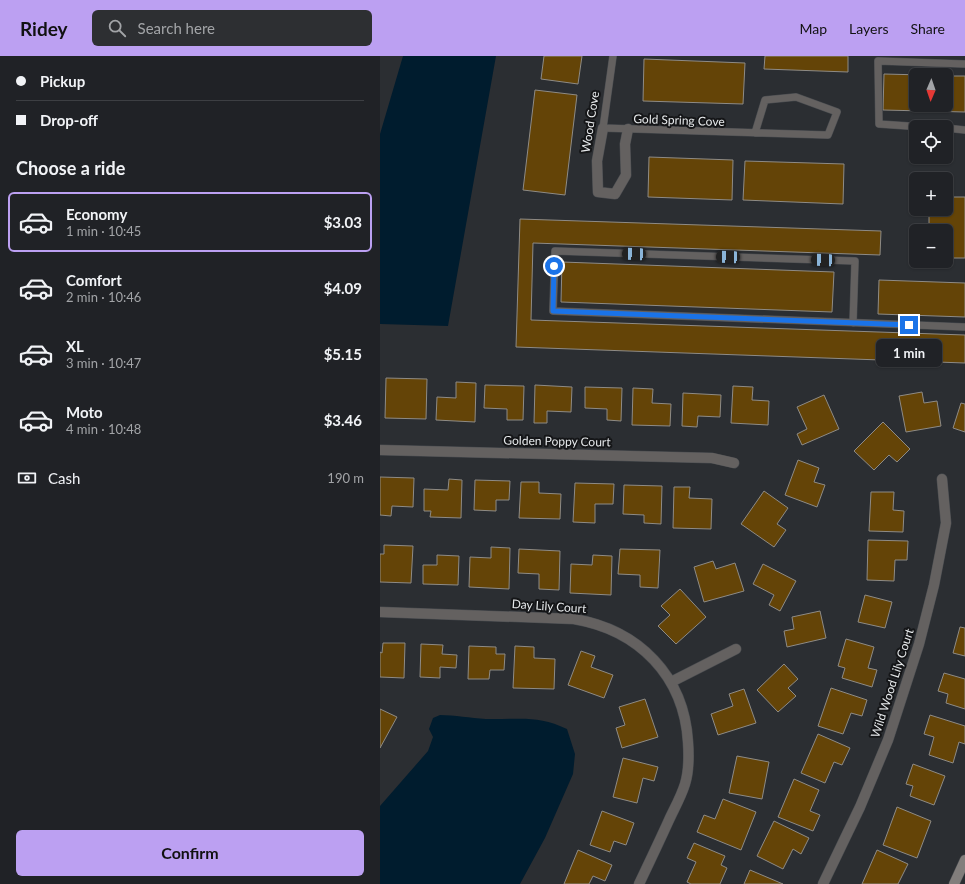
<!DOCTYPE html>
<meta charset="utf-8">
<style>
body{margin:0;font-family:Lato,sans-serif;background:#2d2f32;color:#f1f3f6;height:100vh;display:flex;flex-direction:column;font-size:15px;white-space:nowrap}
*{box-sizing:border-box;margin:0}
p{font-size:13px;color:#a2a4a7}
.icon{flex:none;width:22px;height:22px;fill:none;stroke:currentColor;stroke-width:2;stroke-linecap:round;stroke-linejoin:round}
.map{position:relative;flex:1;overflow:hidden}
.drawer{display:flex;flex-direction:column;background:#202226;width:380px}
.drawer>*{flex:none}
.banner{display:grid;align-content:center;height:88px;padding:0 16px;background:#202226}
.needle{width:26px;rotate:182deg}
.fabs{position:absolute;left:529px;top:12px;display:grid;gap:8px}
.fabs a{display:grid;place-items:center;width:44px;height:44px;border-radius:6px;background:#202226;box-shadow:0 1px 3px #0004,0 0 0 1px #3d3f43;font-size:20px}
.end{position:absolute;width:18px;height:18px;margin:-9px;border:5px solid #1a73e8;background:#fff;box-shadow:0 0 0 2px #fff}
.from{border-radius:50%}
.bubble{position:absolute;height:28px;border-radius:6px;background:#202226;box-shadow:0 1px 3px #0004,0 0 0 1px #3d3f43;font-size:13px;font-weight:700;line-height:28px;text-align:center}
.car{position:absolute;width:12px;height:24px;margin:-12px -6px;border-radius:5px;box-shadow:0 0 3px 1px #0007;background:linear-gradient(#222 24%,#8ab4d8 0 40%,#222 0 76%,#8ab4d8 0 86%,#222 0)}
.banner b{display:flex;align-items:center;gap:14px;height:38px;font-size:15px}
.banner b+b{border-top:1px solid #3d3f43}
.banner i{width:10px;height:10px;background:#f1f3f6}
ul{padding:0;list-style:none}
li{display:flex;align-items:center;gap:12px;height:60px;margin:0 8px 6px;padding:0 8px;border:2px solid transparent;border-radius:6px}
li div{flex:1}
li b{display:block;font-size:15px}
li em{font-style:normal;font-weight:700}
li.active{border-color:#bca0f2}
li>.icon{width:36px;height:36px;stroke-width:1.5}
h2{padding:0 16px;font-size:18px;line-height:48px}
.pay{display:flex;align-items:center;gap:10px;height:44px;padding:0 16px;font-size:15px}
.pay p{margin-inline-start:auto}
.button{display:flex;gap:8px;margin-top:auto;padding:8px 16px}
.button a{flex:1;height:46px;border-radius:6px;background:#bca0f2;color:#111;font-size:16px;font-weight:700;line-height:46px;text-align:center}
header{display:flex;align-items:center;gap:24px;box-sizing:border-box;height:56px;padding:0 20px;background:#bca0f2;color:#111}
header strong{font-size:19px}
nav{display:flex;gap:22px;margin-inline-start:auto;font-size:14px}
.search{width:280px;height:36px;background:#2d2f32;display:flex;align-items:center;gap:10px;box-sizing:border-box;padding:0 14px;border-radius:6px;color:#a2a4a7;font-size:15px}
main{display:flex;flex:1;min-height:0}
.map>svg:first-child{display:block}
</style>
<header>
<strong>Ridey</strong>
<div class="search"><svg class="icon" aria-label="search" viewBox="0 0 24 24"><circle cx="10" cy="10" r="6"/><path d="M15 15l6 6"/></svg>Search here</div>
<nav><a>Map</a><a>Layers</a><a>Share</a></nav>
</header>
<main>
<section class="drawer">
<div class="banner">
<b><i class="from"></i>Pickup</b>
<b><i></i>Drop-off</b>
</div>
<h2>Choose a ride</h2>
<ul>
<li class="active"><svg class="icon" aria-label="car" viewBox="0 0 24 24"><path d="M5 17H2v-5l4-1 3-4h7l3 4 3 1v5h-3M9 17h6M6 11h13"/><circle cx="7" cy="17" r="2"/><circle cx="17" cy="17" r="2"/></svg><div><b>Economy</b><p>1 min · 10:45</p></div><em>$3.03</em></li>
<li><svg class="icon" aria-label="car" viewBox="0 0 24 24"><path d="M5 17H2v-5l4-1 3-4h7l3 4 3 1v5h-3M9 17h6M6 11h13"/><circle cx="7" cy="17" r="2"/><circle cx="17" cy="17" r="2"/></svg><div><b>Comfort</b><p>2 min · 10:46</p></div><em>$4.09</em></li>
<li><svg class="icon" aria-label="car" viewBox="0 0 24 24"><path d="M5 17H2v-5l4-1 3-4h7l3 4 3 1v5h-3M9 17h6M6 11h13"/><circle cx="7" cy="17" r="2"/><circle cx="17" cy="17" r="2"/></svg><div><b>XL</b><p>3 min · 10:47</p></div><em>$5.15</em></li>
<li><svg class="icon" aria-label="car" viewBox="0 0 24 24"><path d="M5 17H2v-5l4-1 3-4h7l3 4 3 1v5h-3M9 17h6M6 11h13"/><circle cx="7" cy="17" r="2"/><circle cx="17" cy="17" r="2"/></svg><div><b>Moto</b><p>4 min · 10:48</p></div><em>$3.46</em></li>
</ul>
<div class="pay"><svg class="icon" aria-label="cash" viewBox="0 0 24 24"><path d="M3 7h18v10H3z"/><circle cx="12" cy="12" r="2"/></svg>Cash<p>190 m</p></div>
<div class="button"><a>Confirm</a></div>
</section>
<div class="map">
<svg width="585" height="828" viewBox="0 0 585 828">
<rect width="100%" height="100%" fill="#2b2e32"/>
<path fill="#001c2e" d="M 23,0 L 116,0 L 68,270 L 0,268 L 0,78 Z
M 60,659 C 75,659 90,662 106,663 C 137,664 157,658 187,673 L 195,698 L 193,718 L 165,782 L 140,828 L 0,828 L 0,750 L 48,695 L 53,681 L 49,673 L 53,662 Z"/>
<path fill="#644407" stroke="#8e8b86" d="M 164,0 L 202,0 L 198,28 L 161,23 Z
M 385,0 L 468,0 L 468,16 L 384,13 Z
M 264,3 L 365,7 L 363,48 L 263,45 Z
M 504,18 L 543,19 L 536,19 L 536,49 L 566,49 L 566,20 L 585,20 L 585,56 L 503,54 Z
M 155,34 L 197,39 L 185,139 L 143,134 Z
M 269,101 L 353,104 L 352,144 L 268,141 Z
M 365,105 L 464,108 L 463,148 L 363,144 Z
M 566,141 L 585,141 L 585,202 L 566,202 L 566,175 L 549,175 L 549,153 L 566,153 Z
M 140,163 L 501,175 L 500,199 L 153,187 L 151,264 L 585,279 L 585,307 L 136,291 Z
M 182,206 L 454,216 L 452,256 L 181,246 Z
M 499,224 L 585,227 L 585,261 L 498,258 Z
M 6,322 L 47,323 L 46,363 L 5,362 Z
M 76,326 L 96,327 L 95,366 L 56,364 L 57,341 L 76,342 Z
M 105,329 L 144,330 L 143,364 L 127,364 L 127,353 L 104,352 Z
M 155,329 L 192,331 L 191,356 L 167,355 L 167,367 L 154,367 Z
M 353,330 L 373,331 L 372,344 L 389,345 L 388,369 L 351,367 Z
M 205,331 L 242,332 L 241,365 L 227,364 L 227,353 L 205,352 Z
M 253,332 L 273,333 L 272,347 L 291,348 L 290,370 L 252,369 Z
M 542,336 L 544,347 L 557,345 L 561,370 L 526,376 L 519,340 Z
M 303,337 L 341,339 L 340,361 L 318,360 L 317,371 L 302,370 Z
M 444,339 L 459,373 L 422,389 L 417,378 L 427,373 L 417,351 Z
M 581,347 L 585,348 L 585,376 L 573,372 Z
M 503,366 L 530,393 L 517,406 L 509,399 L 494,414 L 474,395 Z
M 418,404 L 439,412 L 434,426 L 445,429 L 437,451 L 405,439 Z
M 0,421 L 34,422 L 33,451 L 12,450 L 11,460 L 0,459 Z
M 69,423 L 82,424 L 81,462 L 50,461 L 51,455 L 44,455 L 44,433 L 68,434 Z
M 95,424 L 130,425 L 129,444 L 116,444 L 116,455 L 94,454 Z
M 141,426 L 159,426 L 159,437 L 181,438 L 180,463 L 139,462 Z
M 195,427 L 234,428 L 233,448 L 215,448 L 215,467 L 193,466 Z
M 244,429 L 282,430 L 281,468 L 264,467 L 264,459 L 243,458 Z
M 294,431 L 310,431 L 309,442 L 332,443 L 331,473 L 293,472 Z
M 384,435 L 408,452 L 397,468 L 406,474 L 394,491 L 361,468 Z
M 491,436 L 514,436 L 513,454 L 524,455 L 523,476 L 489,475 Z
M 488,484 L 528,485 L 527,504 L 515,504 L 514,525 L 487,524 Z
M 4,489 L 33,490 L 31,527 L 0,526 L 0,498 L 4,498 Z
M 111,491 L 130,492 L 129,533 L 89,531 L 90,501 L 111,502 Z
M 139,493 L 180,495 L 179,534 L 159,533 L 159,518 L 138,517 Z
M 240,493 L 280,494 L 278,532 L 260,531 L 260,519 L 238,518 Z
M 57,499 L 79,500 L 78,529 L 43,528 L 43,509 L 57,509 Z
M 213,499 L 232,500 L 231,539 L 190,537 L 191,508 L 212,509 Z
M 333,505 L 336,513 L 355,507 L 364,535 L 324,546 L 314,511 Z
M 383,508 L 416,525 L 400,555 L 389,549 L 394,539 L 373,528 Z
M 300,533 L 326,561 L 296,588 L 278,570 L 290,559 L 281,550 Z
M 485,539 L 512,546 L 505,572 L 478,566 Z
M 440,555 L 446,582 L 407,591 L 404,575 L 414,573 L 412,561 Z
M 580,571 L 585,572 L 585,600 L 573,597 Z
M 466,583 L 494,591 L 488,612 L 497,614 L 492,631 L 462,622 L 465,612 L 458,610 Z
M 3,587 L 25,587 L 24,622 L 0,621 L 0,596 L 2,597 Z
M 41,588 L 63,589 L 62,598 L 77,599 L 76,612 L 60,611 L 60,622 L 40,621 Z
M 89,590 L 116,591 L 116,598 L 125,598 L 124,614 L 110,614 L 109,623 L 88,623 Z
M 135,590 L 154,591 L 154,602 L 175,603 L 174,633 L 133,632 Z
M 201,595 L 215,600 L 211,611 L 233,619 L 224,642 L 188,629 Z
M 404,608 L 418,623 L 408,632 L 416,640 L 398,656 L 377,634 Z
M 564,617 L 585,623 L 585,653 L 566,647 L 568,638 L 558,635 Z
M 451,632 L 487,644 L 482,660 L 471,657 L 463,678 L 438,670 Z
M 364,633 L 376,667 L 338,679 L 331,658 L 353,650 L 349,638 Z
M 265,643 L 278,681 L 242,692 L 236,672 L 245,669 L 239,651 Z
M 0,653 L 17,661 L 0,692 Z
M 550,659 L 585,670 L 585,688 L 579,686 L 573,707 L 549,699 L 554,681 L 544,678 Z
M 438,678 L 470,692 L 462,709 L 454,706 L 445,727 L 421,717 Z
M 357,700 L 389,706 L 382,743 L 349,737 Z
M 243,702 L 278,711 L 274,725 L 263,722 L 257,747 L 233,741 Z
M 533,708 L 565,720 L 554,749 L 530,740 L 533,730 L 526,728 Z
M 414,723 L 439,734 L 430,755 L 440,759 L 433,775 L 398,761 Z
M 343,743 L 376,756 L 361,794 L 317,776 L 324,759 L 335,763 Z
M 517,751 L 551,765 L 537,802 L 503,789 Z
M 222,755 L 254,767 L 246,789 L 234,785 L 230,796 L 210,789 Z
M 394,765 L 429,782 L 421,798 L 413,793 L 403,813 L 377,800 Z
M 314,787 L 345,800 L 341,809 L 347,812 L 340,828 L 311,828 L 307,826 L 316,806 L 307,802 Z
M 198,794 L 232,809 L 225,825 L 213,820 L 209,828 L 184,828 Z
M 497,794 L 528,808 L 518,828 L 482,828 Z
M 370,814 L 403,828 L 364,828 Z"/>
<g fill="none" stroke-linecap="round" stroke-linejoin="round">
<g stroke="#494c50" stroke-width="8">
<path id="service" d="M 233,0 L 223,72 L 448,79 L 457,56 L 416,41 L 385,44 L 375,77
M 543,71 L 499,68 L 498,5 L 585,8
M 566,72 L 585,74
M 473,267 L 475,205 L 175,195 L 173,255 L 585,271"/>
</g>
<g stroke="#494c50" stroke-width="11">
<path id="minor" d="M 223,72 L 217,105 L 218,136 L 235,138 L 246,119 L 245,88 L 248,73
M 0,394 L 332,402 L 354,407
M 0,556 L 194,563 C 259,574 304,620 308,686 C 309,700 309,715 305,728 C 301,741 294,753 289,764 C 279,786 269,807 259,828
M 291,626 L 356,593
M 443,828 L 480,751 L 508,684 L 539,588 L 554,529 L 566,467 L 562,423"/>
</g>
<g stroke="#494c50" stroke-width="11">
<path id="secondary" d="M 574,828 L 585,804"/>
</g>
<use href="#service" stroke="#646160" stroke-width="7"/>
<use href="#minor" stroke="#646160" stroke-width="10"/>
<use href="#secondary" stroke="#827e7c" stroke-width="10"/>
</g>
<g fill="none" stroke-linecap="round" stroke-linejoin="round">
<path stroke="#1a73e8" stroke-width="5" d="M 174,210 L 173,255 L 529,269"/>
</g>
<g text-anchor="middle" dominant-baseline="central" stroke-width="4" stroke-linejoin="round" paint-order="stroke">
<g font-size="12" fill="#e7eaec" stroke="#151618">
<text transform="translate(299 64) rotate(2)">Gold Spring Cove</text>
<text transform="translate(210 66) rotate(-81)">Wood Cove</text>
<text transform="translate(177 385) rotate(1)">Golden Poppy Court</text>
<text transform="translate(169 550) rotate(4)">Day Lily Court</text>
<text transform="translate(512 627) rotate(-72)">Wild Wood Lily Court</text>
</g>
</g>
</svg>
<div class="fabs">
<a><svg class="needle" viewBox="-14 -14 28 28"><path d="M0-13l5 13h-10z" fill="#e53935"/><path d="M0 13l5-13h-10z" fill="#a2a4a7"/></svg></a>
<a><svg class="icon" aria-label="locate" viewBox="0 0 24 24"><circle cx="12" cy="12" r="6"/><path d="M12 2v4M12 18v4M2 12h4M18 12h4"/></svg></a>
<a>+</a>
<a>−</a>
</div>
<i class="end from" style="left:174px;top:210px"></i>
<i class="end" style="left:529px;top:269px"></i>
<div class="bubble" style="left:496px;top:283px;width:66px">1 min</div>
<i class="car" style="left:254px;top:198px;rotate:272deg"></i>
<i class="car" style="left:348px;top:201px;rotate:272deg"></i>
<i class="car" style="left:443px;top:204px;rotate:272deg"></i>
</div>
</main>
